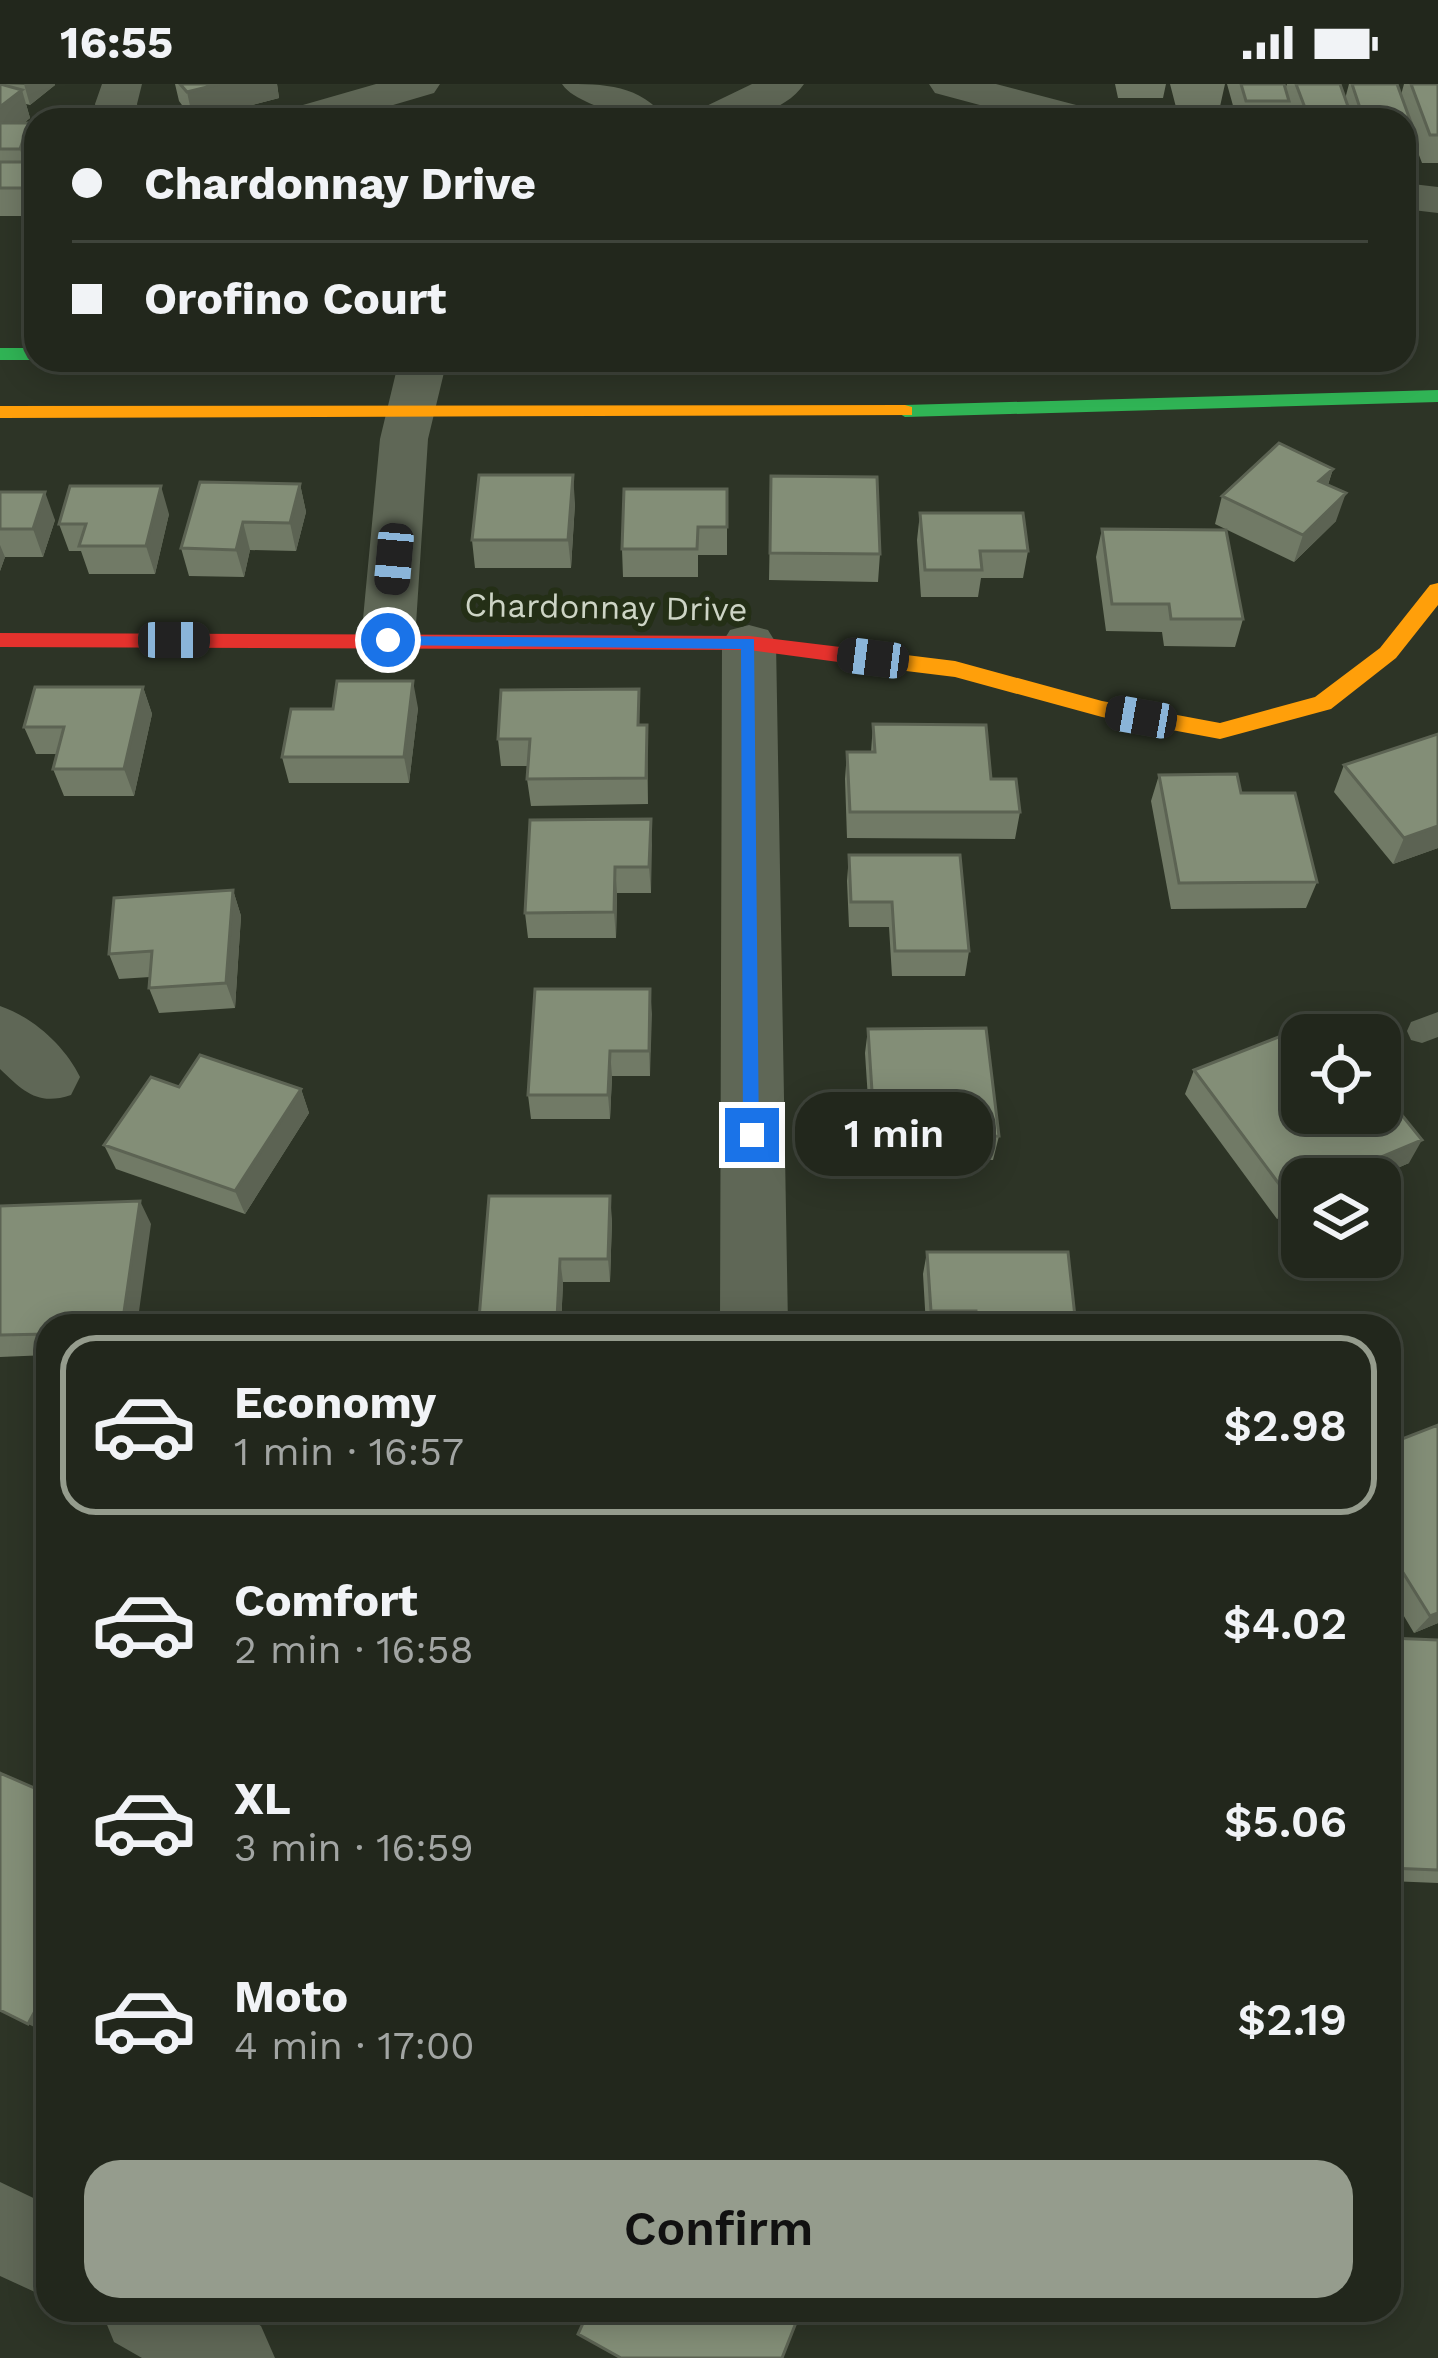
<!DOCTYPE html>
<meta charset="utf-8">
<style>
body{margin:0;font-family:"Work Sans",sans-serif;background:#2e3329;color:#f1f3f6;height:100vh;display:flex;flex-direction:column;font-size:45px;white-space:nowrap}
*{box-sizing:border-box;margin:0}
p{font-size:39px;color:#a2a5a3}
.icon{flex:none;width:66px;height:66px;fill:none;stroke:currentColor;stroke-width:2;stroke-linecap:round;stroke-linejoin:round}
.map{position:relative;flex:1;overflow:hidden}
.side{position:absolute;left:36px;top:1230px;width:1365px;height:1008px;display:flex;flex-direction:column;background:#22271c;border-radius:36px;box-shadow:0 6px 30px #0003,0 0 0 3px #3f443b}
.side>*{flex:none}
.hud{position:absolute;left:24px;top:24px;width:1392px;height:264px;border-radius:36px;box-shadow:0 6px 30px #0003,0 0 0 3px #3f443b;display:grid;align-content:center;height:264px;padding:0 48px;background:#22271c}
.tools{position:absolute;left:1281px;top:930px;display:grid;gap:24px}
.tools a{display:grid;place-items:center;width:120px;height:120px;border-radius:24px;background:#22271c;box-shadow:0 6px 30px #0003,0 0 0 3px #3f443b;font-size:60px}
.end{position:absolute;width:54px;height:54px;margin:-27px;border:15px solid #1a73e8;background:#fff;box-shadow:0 0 0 6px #fff}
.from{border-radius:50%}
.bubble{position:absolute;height:84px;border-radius:36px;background:#22271c;box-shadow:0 6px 30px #0003,0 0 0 3px #3f443b;font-size:39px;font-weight:600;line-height:84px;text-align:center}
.car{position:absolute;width:36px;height:72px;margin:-36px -18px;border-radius:15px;box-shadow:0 0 9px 3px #0007;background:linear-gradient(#222 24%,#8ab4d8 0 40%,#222 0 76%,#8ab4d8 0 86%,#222 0)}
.hud b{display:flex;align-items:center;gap:42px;height:114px;font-size:45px}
.hud b+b{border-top:3px solid #3f443b}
.hud i{width:30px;height:30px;background:#f1f3f6}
ul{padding:21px 0 0;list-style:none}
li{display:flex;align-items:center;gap:36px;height:180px;margin:0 24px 18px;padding:0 24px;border:6px solid transparent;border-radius:36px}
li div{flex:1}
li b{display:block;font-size:45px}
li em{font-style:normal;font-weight:600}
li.on{border-color:#959c8d}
li>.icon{width:108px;height:108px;stroke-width:1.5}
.primary-button{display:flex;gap:24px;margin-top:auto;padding:24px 48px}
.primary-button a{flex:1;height:138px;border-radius:36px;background:#959c8d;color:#111;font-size:48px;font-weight:600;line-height:138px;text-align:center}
.status{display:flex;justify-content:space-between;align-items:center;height:84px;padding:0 60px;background:#22271c;direction:ltr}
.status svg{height:33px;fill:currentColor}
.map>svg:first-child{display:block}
</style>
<div class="status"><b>16:55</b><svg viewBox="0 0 49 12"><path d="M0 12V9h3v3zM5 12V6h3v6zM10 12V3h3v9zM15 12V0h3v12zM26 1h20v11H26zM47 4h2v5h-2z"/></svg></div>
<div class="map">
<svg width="1438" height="2274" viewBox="0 0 1438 2274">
<rect width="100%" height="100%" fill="#2d3426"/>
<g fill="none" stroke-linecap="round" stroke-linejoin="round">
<path fill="#5f6756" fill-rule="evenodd" d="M 1438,928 L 1438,953 L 1422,959 L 1411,956 L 1407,947 L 1411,938 Z"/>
<path fill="#5f6756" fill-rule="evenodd" d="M 102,0 L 142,0 L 137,20 L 140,36 L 98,36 L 95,20 Z
M 376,0 L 440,0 L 434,9 L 342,36 L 276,36 L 282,27 Z
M 562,0 C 605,0 640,0 667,36 L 621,36 C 604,21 574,18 562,0 Z
M 752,0 L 804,0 C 780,35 728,36 690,36 L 696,27 Z
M 929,0 L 996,0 L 1099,27 L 1105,36 L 1036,36 L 935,9 Z
M 1404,99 L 1438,103 L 1438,129 L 1404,125 Z
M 399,276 L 447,276 L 428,355 L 415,556 L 407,569 L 388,574 L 369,569 L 361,556 L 380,355 Z
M 749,541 L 768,546 L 776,559 L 788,1242 L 720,1242 L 722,559 L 730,546 Z
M 0,922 C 33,933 65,962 80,993 L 71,1011 C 38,1022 24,1008 0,985 Z
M 0,2098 L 48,2121 L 48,2214 L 0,2192 Z
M 101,2226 L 234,2226 L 261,2242 L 275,2274 L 142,2274 L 114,2258 Z"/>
<path fill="#30b455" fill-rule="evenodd" d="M 0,264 L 36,264 L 36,276 L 0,276 Z
M 1438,306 L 1438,318 L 905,333 L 895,327 L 905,321 Z"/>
<path fill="#ff9f0a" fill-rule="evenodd" d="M 905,321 L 912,323 L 912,331 L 0,334 L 0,322 Z
M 1438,499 L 1438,521 L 1396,574 L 1331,625 L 1220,655 L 1102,633 L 955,593 L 898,586 L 887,578 L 898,570 L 955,577 L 1102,617 L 1220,639 L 1315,613 L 1380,564 L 1430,501 Z"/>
<path fill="#e5322d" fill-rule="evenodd" d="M 0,549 L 749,552 L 898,570 L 909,578 L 898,586 L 749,566 L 0,563 Z"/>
</g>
<path fill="#717a66" d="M 0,0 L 55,1 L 30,21 L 26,20 L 30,34 L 24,39 L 34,78 L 36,78 L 36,132 L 0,132 Z
M 175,0 L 277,0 L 279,14 L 193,36 L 179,17 Z
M 1115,0 L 1166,0 L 1163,14 L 1118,14 Z
M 1170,0 L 1225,0 L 1219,27 L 1177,27 Z
M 1227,0 L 1284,0 L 1285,5 L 1287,0 L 1340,0 L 1345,15 L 1349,0 L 1397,0 L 1401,11 L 1404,0 L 1438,0 L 1438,79 L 1422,79 L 1411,50 L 1404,71 L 1404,36 L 1292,36 L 1287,23 L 1284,36 L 1237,36 Z
M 1333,385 L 1328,401 L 1336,437 L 1294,478 L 1215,440 L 1222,412 Z
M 771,392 L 880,470 L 878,498 L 769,496 Z
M 300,400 L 306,428 L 296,467 L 250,466 L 244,493 L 189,492 L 181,464 Z
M 727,405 L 727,471 L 698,471 L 698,493 L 623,493 L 622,465 Z
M 0,408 L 55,436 L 43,473 L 5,473 L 0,487 Z
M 575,419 L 571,484 L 475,484 L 472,456 Z
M 920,429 L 1028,467 L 1023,494 L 981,494 L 978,513 L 921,513 L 917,456 Z
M 169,430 L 155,490 L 89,490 L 81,467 L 69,467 L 59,440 Z
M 1102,445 L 1243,535 L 1235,563 L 1164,562 L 1162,548 L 1106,547 L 1096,473 Z
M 143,603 L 152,630 L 134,712 L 64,712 L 53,685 L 57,670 L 36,670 L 24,643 Z
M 418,624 L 409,699 L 289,699 L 282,673 Z
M 873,640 L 991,695 L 1020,728 L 1015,755 L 847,754 L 845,695 L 847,668 L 871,668 Z
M 647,641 L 648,720 L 531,722 L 527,695 L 528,682 L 501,682 L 498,655 Z
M 1344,681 L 1438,764 L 1393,780 L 1334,708 Z
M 1159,691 L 1241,709 L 1317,798 L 1306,824 L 1171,825 L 1151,717 Z
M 651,735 L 651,809 L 617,809 L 616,854 L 528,854 L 525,829 Z
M 849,771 L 969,867 L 965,892 L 892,892 L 889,843 L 849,843 L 847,797 Z
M 233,806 L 241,832 L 235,924 L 159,929 L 149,904 L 150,893 L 119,895 L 109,870 Z
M 650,905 L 650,992 L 612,992 L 610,1035 L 531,1035 L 528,1011 Z
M 868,945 L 999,1052 L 993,1076 L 872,1077 L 865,969 Z
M 1194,986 L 1409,1079 L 1372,1095 L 1302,1095 L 1302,1125 L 1277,1135 L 1185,1010 Z
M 301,1005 L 309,1029 L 245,1130 L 116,1085 L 104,1061 Z
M 0,1122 L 151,1140 L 48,1242 L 48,1271 L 0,1273 Z
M 612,1135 L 610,1198 L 563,1198 L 561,1242 L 481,1242 L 479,1235 Z
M 927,1168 L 1076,1242 L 926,1242 L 923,1190 Z
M 1438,1341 L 1438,1539 L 1414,1549 L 1389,1507 L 1389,1360 Z
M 1389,1554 L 1438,1556 L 1438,1799 L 1389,1797 Z"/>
<path fill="#5c6353" d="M 24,0 L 55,0 L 55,1 L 30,21 Z
M 202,0 L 277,0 L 279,14 L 193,36 L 187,8 Z
M 22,6 L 30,34 L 4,54 L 0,40 L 0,23 Z
M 29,39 L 36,61 L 36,71 L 28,93 L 20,65 Z
M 1333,385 L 1324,412 L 1319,397 Z
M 573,391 L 575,419 L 571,484 L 568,456 Z
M 300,400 L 306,428 L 296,467 L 290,439 Z
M 161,402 L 169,430 L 155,490 L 146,462 Z
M 45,408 L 55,436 L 43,473 L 33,445 Z
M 1346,409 L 1336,437 L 1294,478 L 1303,451 Z
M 243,438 L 250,466 L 244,493 L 236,466 Z
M 0,461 L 5,473 L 0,487 Z
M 413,597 L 418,624 L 409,699 L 404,673 Z
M 143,603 L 152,630 L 134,712 L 124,685 Z
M 651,735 L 652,761 L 651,809 L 649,783 Z
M 1438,742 L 1438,764 L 1393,780 L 1404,754 Z
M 615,783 L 617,809 L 616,854 L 614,828 Z
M 233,806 L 241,832 L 235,924 L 226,899 Z
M 650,905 L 652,930 L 650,992 L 649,967 Z
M 610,967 L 612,992 L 610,1035 L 608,1011 Z
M 301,1005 L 309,1029 L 245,1130 L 235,1107 Z
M 1422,1056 L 1409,1079 L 1372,1095 L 1329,1095 Z
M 1302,1106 L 1302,1125 L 1277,1135 L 1288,1112 Z
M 610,1112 L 612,1135 L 610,1198 L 608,1175 Z
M 140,1117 L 151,1140 L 137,1242 L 122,1242 Z
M 560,1175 L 563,1198 L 561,1242 L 558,1242 Z
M 1438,1529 L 1438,1539 L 1414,1549 L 1430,1532 Z
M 48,1903 L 48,1942 L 45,1948 L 28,1940 Z"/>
<path fill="#838e77" stroke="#5c6353" stroke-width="3" d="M 0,0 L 22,6 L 0,23 Z
M 180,0 L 219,0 L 187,8 Z
M 1241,0 L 1284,0 L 1289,17 L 1246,17 Z
M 1296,0 L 1340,0 L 1350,28 L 1307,29 Z
M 1352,0 L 1397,0 L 1413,44 L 1404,44 L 1404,36 L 1364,36 Z
M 1411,0 L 1438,0 L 1438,51 L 1430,51 Z
M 0,39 L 29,39 L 20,65 L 0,65 Z
M 0,78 L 36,78 L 36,104 L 0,104 Z
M 1279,359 L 1333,385 L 1319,397 L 1346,409 L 1303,451 L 1222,412 Z
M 479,391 L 573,391 L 568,456 L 472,456 Z
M 771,392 L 877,393 L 880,470 L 770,469 Z
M 200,398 L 300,400 L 290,439 L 243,438 L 236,466 L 181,464 Z
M 70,402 L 161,402 L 146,462 L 79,462 L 86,440 L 59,440 Z
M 624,405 L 727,405 L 727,443 L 698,443 L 697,465 L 622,465 Z
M 0,408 L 45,408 L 33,445 L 0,445 Z
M 920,429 L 1023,429 L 1028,467 L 980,467 L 982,486 L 925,486 Z
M 1102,445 L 1226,446 L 1243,535 L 1171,535 L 1169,520 L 1112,520 Z
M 337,597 L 413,597 L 404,673 L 282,673 L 291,625 L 333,625 Z
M 35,603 L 143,603 L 124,685 L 53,685 L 64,643 L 24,643 Z
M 639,605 L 638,641 L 647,641 L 646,694 L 527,695 L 530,655 L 498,655 L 501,606 Z
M 873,640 L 986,641 L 991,695 L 1016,695 L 1020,728 L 850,728 L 847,668 L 875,668 Z
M 1438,650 L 1438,742 L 1404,754 L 1344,681 Z
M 1237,690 L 1241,709 L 1295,709 L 1317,798 L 1179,799 L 1159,691 Z
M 651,735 L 649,783 L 615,783 L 614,828 L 525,829 L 530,736 Z
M 849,771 L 960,771 L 969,867 L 895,867 L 892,818 L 851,818 Z
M 233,806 L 226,899 L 149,904 L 152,867 L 109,870 L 114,814 Z
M 535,905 L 650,905 L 649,967 L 610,967 L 608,1011 L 528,1011 Z
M 1325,935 L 1338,951 L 1302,951 L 1302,1029 L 1380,1029 L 1380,1004 L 1422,1056 L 1329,1095 L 1302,1095 L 1302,1106 L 1288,1112 L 1194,986 Z
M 986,944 L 999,1052 L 875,1054 L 868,945 Z
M 200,971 L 301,1005 L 235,1107 L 104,1061 L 151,993 L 179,1003 Z
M 489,1112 L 610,1112 L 608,1175 L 560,1175 L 557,1235 L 479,1235 Z
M 140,1117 L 122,1242 L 48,1242 L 48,1250 L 0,1251 L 0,1122 Z
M 927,1168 L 1068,1168 L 1076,1242 L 977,1242 L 976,1227 L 931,1227 Z
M 1438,1341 L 1438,1529 L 1430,1532 L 1389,1466 L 1389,1360 Z
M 1389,1554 L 1438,1556 L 1438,1786 L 1389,1784 Z
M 0,1689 L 48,1710 L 48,1903 L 28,1940 L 0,1926 Z
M 589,2226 L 801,2226 L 782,2274 L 621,2274 L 578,2250 Z"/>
<path fill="#1a73e8" d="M 382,552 L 754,555 L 759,1057 L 746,1057 L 743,1051 L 741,565 L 388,561 L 380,556 Z"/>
<g text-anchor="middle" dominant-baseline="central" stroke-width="12" stroke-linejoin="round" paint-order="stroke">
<g font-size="33" fill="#cdd4c5" stroke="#242f16">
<text transform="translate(606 523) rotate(1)">Chardonnay Drive</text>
</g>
</g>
</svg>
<div class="tools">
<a><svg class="icon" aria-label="locate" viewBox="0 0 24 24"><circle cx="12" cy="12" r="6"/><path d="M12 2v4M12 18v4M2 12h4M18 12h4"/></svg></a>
<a><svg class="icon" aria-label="layers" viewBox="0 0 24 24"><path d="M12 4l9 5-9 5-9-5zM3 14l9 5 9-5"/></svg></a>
</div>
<i class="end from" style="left:388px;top:556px"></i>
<i class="end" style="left:752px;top:1051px"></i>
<div class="bubble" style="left:795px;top:1008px;width:198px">1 min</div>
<i class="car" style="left:394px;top:475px;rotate:185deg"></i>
<i class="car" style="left:174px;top:556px;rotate:90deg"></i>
<i class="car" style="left:873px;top:574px;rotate:277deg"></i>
<i class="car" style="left:1141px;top:633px;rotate:280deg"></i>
<div class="hud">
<b><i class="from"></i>Chardonnay Drive</b>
<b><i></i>Orofino Court</b>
</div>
<section class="side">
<ul>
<li class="on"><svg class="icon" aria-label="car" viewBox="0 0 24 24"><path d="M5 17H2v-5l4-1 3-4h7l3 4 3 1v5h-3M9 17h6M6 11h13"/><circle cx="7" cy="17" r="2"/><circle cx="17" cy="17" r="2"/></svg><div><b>Economy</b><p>1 min · 16:57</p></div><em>$2.98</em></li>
<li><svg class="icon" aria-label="car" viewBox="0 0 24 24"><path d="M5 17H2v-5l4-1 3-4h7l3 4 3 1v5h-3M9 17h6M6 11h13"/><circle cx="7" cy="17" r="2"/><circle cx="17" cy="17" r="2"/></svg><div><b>Comfort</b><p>2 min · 16:58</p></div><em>$4.02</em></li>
<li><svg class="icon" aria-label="car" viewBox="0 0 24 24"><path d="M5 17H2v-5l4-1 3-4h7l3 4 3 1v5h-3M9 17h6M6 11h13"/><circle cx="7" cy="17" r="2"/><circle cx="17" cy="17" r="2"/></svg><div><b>XL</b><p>3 min · 16:59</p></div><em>$5.06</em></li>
<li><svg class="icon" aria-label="car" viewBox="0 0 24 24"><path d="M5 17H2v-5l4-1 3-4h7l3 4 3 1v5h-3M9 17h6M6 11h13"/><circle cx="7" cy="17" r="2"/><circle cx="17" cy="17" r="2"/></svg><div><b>Moto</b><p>4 min · 17:00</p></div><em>$2.19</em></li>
</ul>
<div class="primary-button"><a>Confirm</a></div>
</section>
</div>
